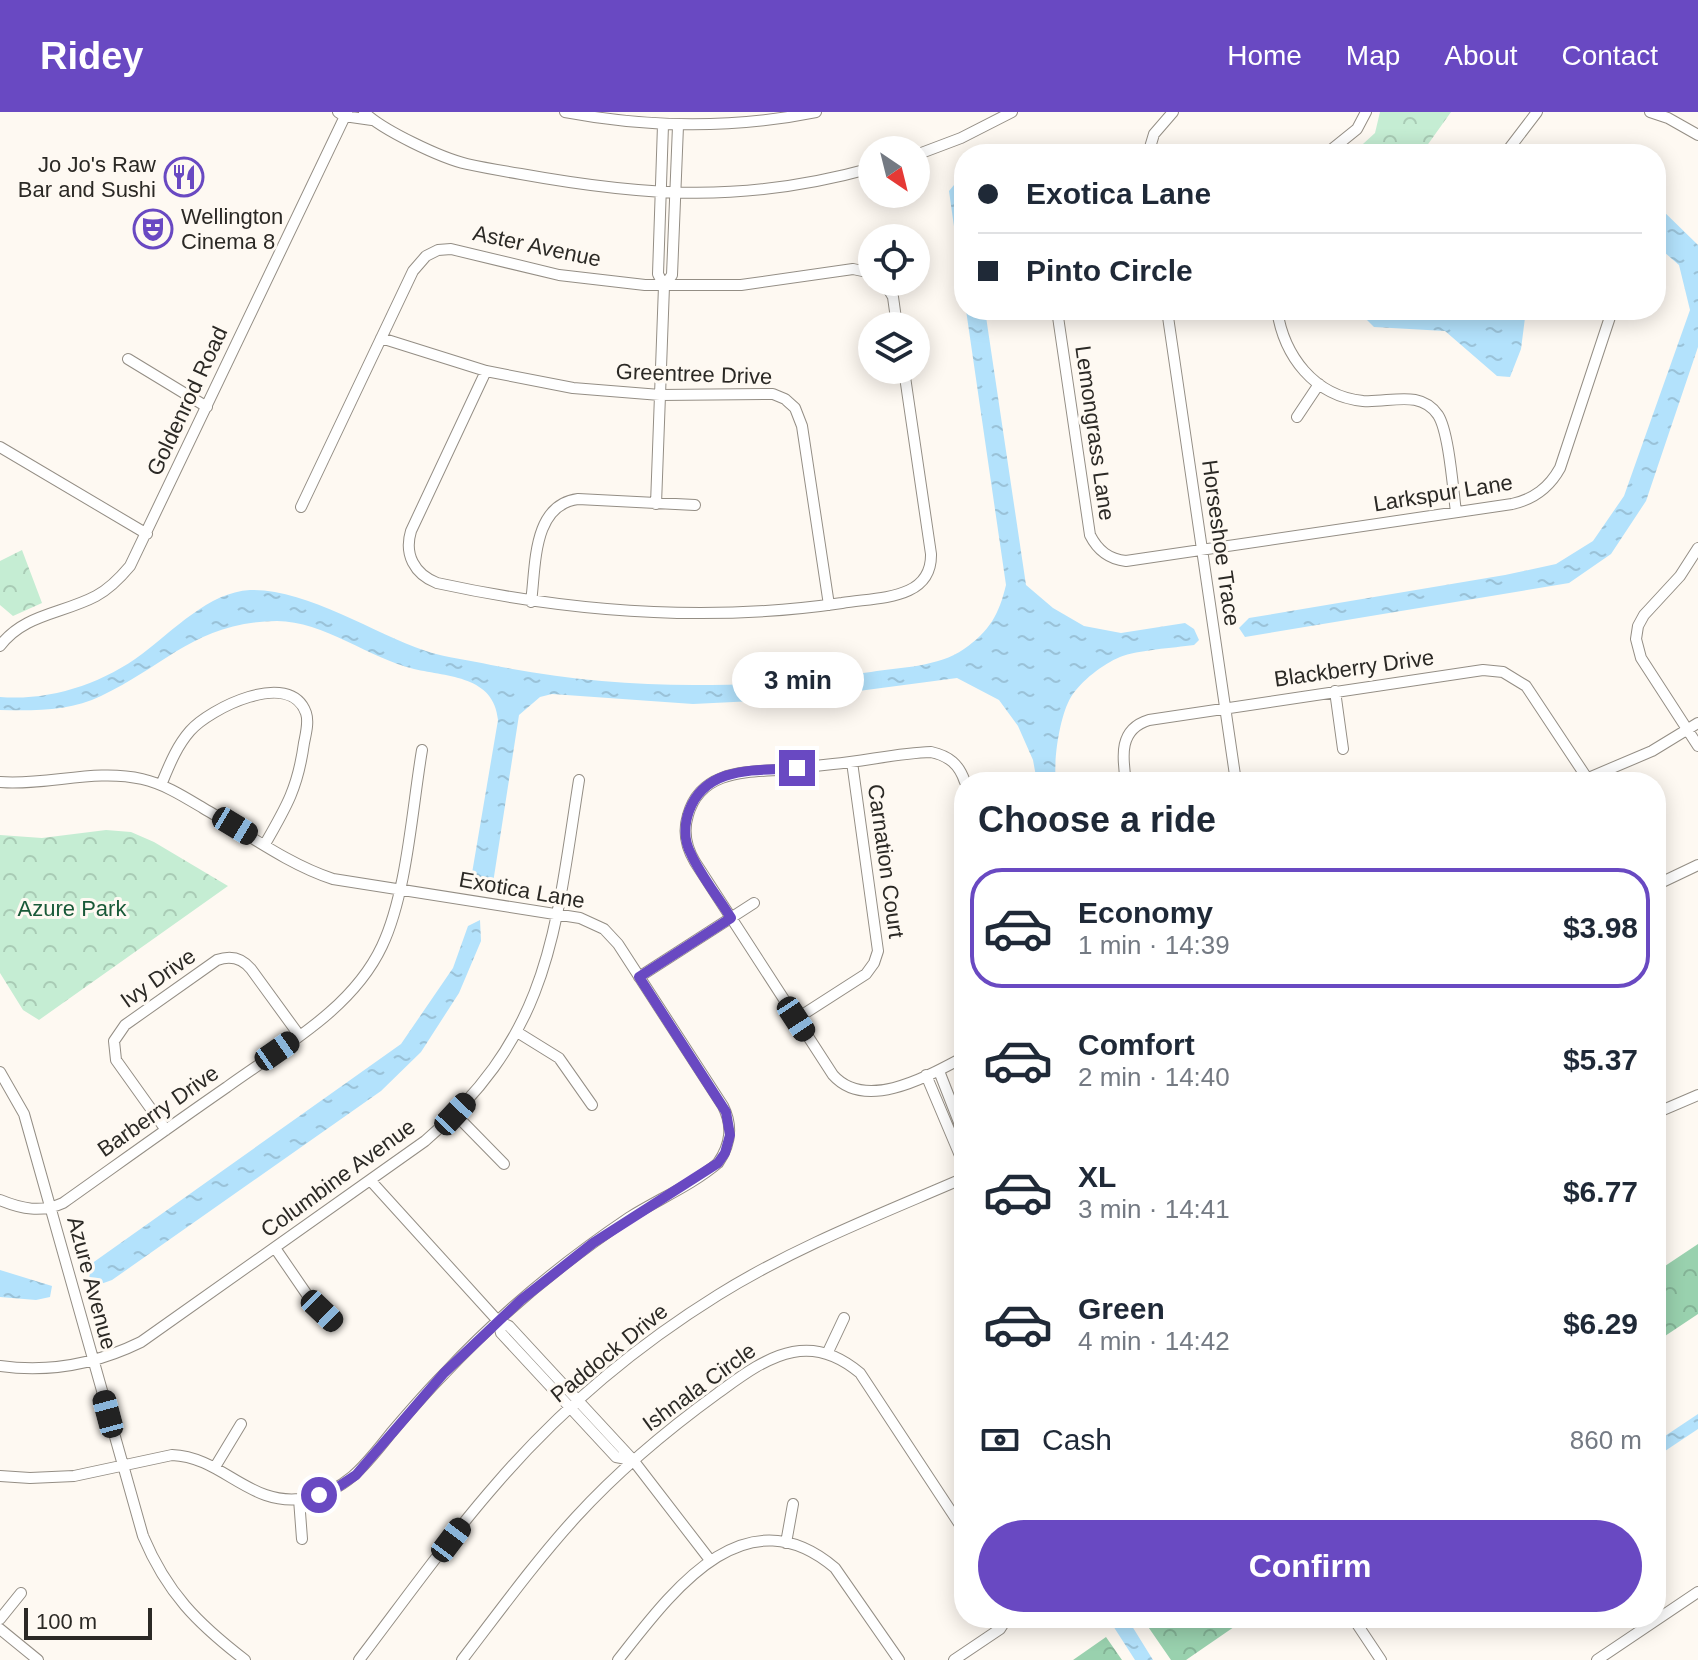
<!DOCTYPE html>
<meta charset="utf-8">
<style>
body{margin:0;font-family:Helvetica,sans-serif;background:#f6f6f7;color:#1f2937;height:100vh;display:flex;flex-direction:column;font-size:30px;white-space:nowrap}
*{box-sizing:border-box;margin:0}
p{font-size:26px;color:#747a83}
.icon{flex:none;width:44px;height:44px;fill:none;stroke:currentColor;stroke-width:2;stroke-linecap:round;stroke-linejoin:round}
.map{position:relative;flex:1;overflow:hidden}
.sheet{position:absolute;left:954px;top:660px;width:712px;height:856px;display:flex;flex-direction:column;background:#fff;border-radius:32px;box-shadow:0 4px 20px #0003}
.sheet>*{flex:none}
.top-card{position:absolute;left:954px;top:32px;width:712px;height:176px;border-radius:32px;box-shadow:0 4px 20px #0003;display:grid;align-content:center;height:176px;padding:0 24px;background:#fff}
.needle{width:52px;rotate:145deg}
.tools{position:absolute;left:858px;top:24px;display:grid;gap:16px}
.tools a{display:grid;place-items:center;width:72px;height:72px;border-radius:50%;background:#fff;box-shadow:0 4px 20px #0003;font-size:40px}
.scale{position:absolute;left:24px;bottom:20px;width:128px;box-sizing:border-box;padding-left:8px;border:4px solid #2b2925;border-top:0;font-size:22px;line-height:28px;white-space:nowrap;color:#2b2925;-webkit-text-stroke:6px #fef9f2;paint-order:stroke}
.end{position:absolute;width:36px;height:36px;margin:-18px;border:10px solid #6949c2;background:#fff;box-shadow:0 0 0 4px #fff}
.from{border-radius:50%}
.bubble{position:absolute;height:56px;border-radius:28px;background:#fff;box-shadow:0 4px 20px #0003;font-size:26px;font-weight:800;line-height:56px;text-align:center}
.car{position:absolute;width:24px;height:48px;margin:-24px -12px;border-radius:10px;box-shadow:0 0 6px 2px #0007;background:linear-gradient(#222 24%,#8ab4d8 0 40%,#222 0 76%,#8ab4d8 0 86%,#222 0)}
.top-card b{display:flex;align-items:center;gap:28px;height:76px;font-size:30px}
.top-card b+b{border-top:2px solid #e0e1e3}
.top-card i{width:20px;height:20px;background:#1f2937}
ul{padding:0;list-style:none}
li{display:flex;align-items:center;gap:24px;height:120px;margin:0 16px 12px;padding:0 8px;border:4px solid transparent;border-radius:32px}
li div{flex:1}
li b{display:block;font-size:30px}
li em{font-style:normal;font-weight:800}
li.on{border-color:#6949c2}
li>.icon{width:72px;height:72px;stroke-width:1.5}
h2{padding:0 24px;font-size:36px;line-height:96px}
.pay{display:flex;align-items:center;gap:20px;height:88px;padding:0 24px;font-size:30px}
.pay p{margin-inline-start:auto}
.cta{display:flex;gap:16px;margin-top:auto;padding:16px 24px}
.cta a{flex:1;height:92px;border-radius:48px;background:#6949c2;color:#fff;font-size:32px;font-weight:800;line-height:92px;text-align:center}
header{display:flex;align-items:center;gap:48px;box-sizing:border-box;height:112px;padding:0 40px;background:#6949c2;color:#fff}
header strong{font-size:38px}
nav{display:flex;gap:44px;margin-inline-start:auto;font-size:28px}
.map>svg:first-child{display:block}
</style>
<header>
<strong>Ridey</strong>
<nav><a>Home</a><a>Map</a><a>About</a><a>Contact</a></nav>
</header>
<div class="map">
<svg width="1698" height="1548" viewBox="0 0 1698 1548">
<defs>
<pattern id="forest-crowns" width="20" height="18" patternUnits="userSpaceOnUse" patternTransform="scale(2)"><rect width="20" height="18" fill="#99d1ae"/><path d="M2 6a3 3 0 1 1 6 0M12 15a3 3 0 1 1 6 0" fill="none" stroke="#84b396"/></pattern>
<pattern id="park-crowns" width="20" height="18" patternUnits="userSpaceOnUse" patternTransform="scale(2)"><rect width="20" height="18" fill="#c5edd3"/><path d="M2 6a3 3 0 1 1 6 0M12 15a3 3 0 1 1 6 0" fill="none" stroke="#a9cbb5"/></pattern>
<pattern id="water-ripples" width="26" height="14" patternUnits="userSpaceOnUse" patternTransform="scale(2)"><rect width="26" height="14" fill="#b3e2fc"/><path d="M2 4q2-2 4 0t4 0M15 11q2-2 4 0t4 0" fill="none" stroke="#9ac2d8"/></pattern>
</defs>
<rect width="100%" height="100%" fill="#fef9f2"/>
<path fill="url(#forest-crowns)" d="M 1698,1132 L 1698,1202 L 1656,1230 L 1656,1160 Z
M 1142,1506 L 1247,1506 L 1186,1548 L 1171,1548 Z
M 1106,1525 L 1122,1548 L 1073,1548 Z"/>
<path fill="url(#park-crowns)" d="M 1380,0 L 1451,0 L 1421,42 L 1352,42 L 1375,21 Z
M 22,438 L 42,491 L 13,504 L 0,493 L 0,449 Z
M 106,718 L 131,720 L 154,730 L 228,774 L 39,908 L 23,898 L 0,861 L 0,723 L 42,726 Z"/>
<path fill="#c5edd3" d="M 1407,16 L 1424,25 L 1415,42 L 1396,42 L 1393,40 Z"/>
<path fill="url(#water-ripples)" d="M 954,73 L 964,75 L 964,185 L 949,79 Z
M 1656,92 L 1698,133 L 1698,235 L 1646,389 L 1611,442 L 1569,471 L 1245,525 L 1239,516 L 1249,506 L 1505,463 L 1556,452 L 1593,429 L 1624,384 L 1690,198 L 1679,153 L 1656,133 Z
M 966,198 L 985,198 L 1026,473 L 1053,496 L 1084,514 L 1121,521 L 1185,511 L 1194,517 L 1199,528 L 1194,533 C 1173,536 1138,538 1120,545 C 1103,552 1081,569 1071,585 C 1060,603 1053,648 1056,670 L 1037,670 L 1033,648 L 1018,614 L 999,588 L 957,566 L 798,587 L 693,592 L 552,582 L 540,585 L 519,603 L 493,771 L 487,776 L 470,773 L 498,608 C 494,564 449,565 414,557 C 371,547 323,509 277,509 C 196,510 167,553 101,584 C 71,599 33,599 0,598 L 0,585 C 50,589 102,572 142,542 C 173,519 209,480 250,478 C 305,476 373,521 426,539 C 447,546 470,548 491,553 C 621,579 741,578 871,560 C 902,555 938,555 964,537 C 990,519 999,502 1006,473 Z
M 1357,198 L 1526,198 L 1521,237 L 1510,265 L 1497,264 L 1445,219 L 1374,215 Z
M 480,808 L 481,829 L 459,881 L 421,940 L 381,979 L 112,1168 L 98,1173 L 89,1168 L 91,1152 L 401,932 L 453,856 L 468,814 Z
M 0,1158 L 52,1174 L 50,1185 L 36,1188 L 0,1185 Z
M 1698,1302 L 1698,1317 L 1656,1345 L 1656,1330 Z
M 1108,1506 L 1127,1506 L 1153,1548 L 1135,1548 Z"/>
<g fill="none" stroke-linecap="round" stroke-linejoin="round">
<g stroke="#948e85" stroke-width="12">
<path id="minor" d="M 338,0 L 344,4 L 372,8
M 364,0 C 382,18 441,46 467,52 C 485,56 503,59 521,62 C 648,85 746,91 872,56
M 565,0 C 649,16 732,17 816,0
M 1650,0 L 1668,6 L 1698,23
M 663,13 L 658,162 L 664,174 L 672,163 L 678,14
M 1148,42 L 1154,22 L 1173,0
M 1326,42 L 1357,17 L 1366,0
M 1505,42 L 1537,0
M 916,43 L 961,26 L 1012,0
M 884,170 L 893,185 L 897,214
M 1057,198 L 1090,423 C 1098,439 1109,447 1126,449 L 1512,392 C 1534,387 1549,376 1560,356 L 1610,205 L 1608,198
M 1167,198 L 1236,670
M 1277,198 C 1284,244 1314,284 1363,289 C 1390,291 1420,277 1438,303 C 1449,320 1453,378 1456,400
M 381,226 L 486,259 L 573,276 L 660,283 L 773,282 L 785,287 L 795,296 L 802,314 L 829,493
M 128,247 L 207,295
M 486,259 L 411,419 C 404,442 414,462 437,471 C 570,500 706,511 842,491 C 876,485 932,489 931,442 L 904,258
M 1297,305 L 1319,272
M 0,335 L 147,422
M 656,392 L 664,174
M 301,395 L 413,159 L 426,144 L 438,138 L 451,137 L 559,163 L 645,173 L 741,173 L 853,157 L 872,161
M 1698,436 L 1680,464 L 1644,503 L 1638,514 L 1636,527 L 1641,546 L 1698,634
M 531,490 C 536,454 532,393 578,387 L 695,393
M 0,534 C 24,502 62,502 96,484 C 109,477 120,466 130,454 L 347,0
M 1335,579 L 1343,637
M 0,670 C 47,674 95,656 142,667 C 164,672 183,684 203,696 C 245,720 287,752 333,767 L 580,806 L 604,817 L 618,832 L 723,994 C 733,1014 731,1032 718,1051 C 692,1073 659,1087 630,1105 C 563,1150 499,1203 444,1262 C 425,1281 408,1301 391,1321 C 367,1351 347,1379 307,1386 C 250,1397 224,1345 172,1343 L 74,1364 L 30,1366 L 0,1364
M 1126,670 C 1122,644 1119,617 1149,608 L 1483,558 L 1503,560 L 1526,574 L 1587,666
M 1579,670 L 1652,639 L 1698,611
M 161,673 C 169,654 176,635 190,619 C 209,597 290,556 306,601 C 309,610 306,621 304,631 C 298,675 287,694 265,732
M 1656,773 L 1698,753
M 639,865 L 754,791
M 796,907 L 866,862 L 874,851 L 878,839 L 852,650
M 517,920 L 559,946 L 592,993
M 964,945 C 928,964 866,1000 833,963 L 695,750 C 686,735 683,719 688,703 C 700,660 742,660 778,658 C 797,656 815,654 833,652 C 866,649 898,641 931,640 C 949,644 959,652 965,670
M 939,959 L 964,1023
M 0,960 L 24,1002 L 143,1424 C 167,1481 197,1511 245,1548
M 926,963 L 964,1053
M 1656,1001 L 1698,983
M 455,1002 L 504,1052
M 166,1018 L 116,948 L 114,929 L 125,913 L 217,848 C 231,843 242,846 251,857 L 299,923
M 370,1068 L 498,1209 L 509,1214 L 633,1348 L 710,1448
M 0,1088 C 22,1097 41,1101 63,1091 C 118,1052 172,1013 227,975 C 282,935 352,898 382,834 C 407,781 412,697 422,638
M 275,1136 L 310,1187 L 334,1211
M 498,1209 L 501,1221 L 616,1345 L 632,1348
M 827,1242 L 844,1206
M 0,1254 C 50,1261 96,1252 141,1230 L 425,1029 C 551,921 555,820 579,668
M 215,1355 L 241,1312
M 299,1387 L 302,1427
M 786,1431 L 793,1392
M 1353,1506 L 1381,1548
M 0,1507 L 21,1481
M 0,1517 L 38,1548
M 359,1548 C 404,1489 448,1427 497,1371 C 560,1298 636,1234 718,1183 C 795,1135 881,1102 964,1066
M 462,1548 C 499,1500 535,1450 576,1405 C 619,1358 667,1318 718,1281 C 740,1265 766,1245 793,1240 C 818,1235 841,1245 860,1261 L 964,1419
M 618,1548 C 671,1481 744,1379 835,1456 L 899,1548
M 954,1548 L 1000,1517 L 1007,1506
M 1597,1548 L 1698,1480"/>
</g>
<use href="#minor" stroke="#fff" stroke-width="10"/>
</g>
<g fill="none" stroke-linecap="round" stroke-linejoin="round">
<path stroke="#6949c2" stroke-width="10" d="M 319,1383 L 332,1379 L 356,1363 L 444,1261 L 521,1188 L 593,1131 L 718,1051 L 725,1041 L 730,1023 L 726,1000 L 639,865 L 731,806 C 718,785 701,764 691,742 C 684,729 684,713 689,699 C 706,653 757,659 797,656"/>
</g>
<defs>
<g id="restaurant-ring" transform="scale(2)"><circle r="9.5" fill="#fef9f2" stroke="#6949c2" stroke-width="1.5"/><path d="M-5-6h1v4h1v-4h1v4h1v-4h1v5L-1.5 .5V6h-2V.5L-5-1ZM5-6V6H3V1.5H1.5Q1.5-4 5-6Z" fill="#6949c2"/></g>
<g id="theatre-ring" transform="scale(2)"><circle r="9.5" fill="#fef9f2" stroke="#6949c2" stroke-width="1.5"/><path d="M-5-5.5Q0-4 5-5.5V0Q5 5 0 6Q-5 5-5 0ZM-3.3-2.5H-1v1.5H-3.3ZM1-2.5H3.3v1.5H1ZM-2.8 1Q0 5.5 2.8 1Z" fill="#6949c2"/></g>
</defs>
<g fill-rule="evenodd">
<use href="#restaurant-ring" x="184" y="65"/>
<use href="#theatre-ring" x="153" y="117"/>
</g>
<g text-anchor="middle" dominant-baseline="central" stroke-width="6" stroke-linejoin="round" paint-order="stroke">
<g font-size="22" fill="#2b2925" stroke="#fef9f2" text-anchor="end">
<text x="156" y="52">Jo Jo's Raw<tspan x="156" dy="25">Bar and Sushi</tspan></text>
<text x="181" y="104" text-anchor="start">Wellington<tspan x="181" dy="25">Cinema 8</tspan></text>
</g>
<g font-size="22" fill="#2b2925" stroke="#fef9f2">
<text transform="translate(537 134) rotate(12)">Aster Avenue</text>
<text transform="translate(694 262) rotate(2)">Greentree Drive</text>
<text transform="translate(187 289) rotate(-65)">Goldenrod Road</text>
<text transform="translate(1095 321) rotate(82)">Lemongrass Lane</text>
<text transform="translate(1443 381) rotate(-9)">Larkspur Lane</text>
<text transform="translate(1221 431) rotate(82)">Horseshoe Trace</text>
<text transform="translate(1354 556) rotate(-8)">Blackberry Drive</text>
<text transform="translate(886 749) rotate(82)">Carnation Court</text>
<text transform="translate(522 778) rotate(10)">Exotica Lane</text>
<text transform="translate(158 866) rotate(-35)">Ivy Drive</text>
<text transform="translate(158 999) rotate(-35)">Barberry Drive</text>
<text transform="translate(338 1066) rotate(-36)">Columbine Avenue</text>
<text transform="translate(92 1171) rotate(75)">Azure Avenue</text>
<text transform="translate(609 1241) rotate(-39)">Paddock Drive</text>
<text transform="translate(699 1275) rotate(-36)">Ishnala Circle</text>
</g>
<g font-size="22" fill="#195938" stroke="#fef9f2">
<text x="72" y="796">Azure Park</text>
</g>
</g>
</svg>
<div class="tools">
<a><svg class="needle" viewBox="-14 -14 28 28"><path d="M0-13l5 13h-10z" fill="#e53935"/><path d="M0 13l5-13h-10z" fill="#747a83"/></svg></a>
<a><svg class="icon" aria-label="locate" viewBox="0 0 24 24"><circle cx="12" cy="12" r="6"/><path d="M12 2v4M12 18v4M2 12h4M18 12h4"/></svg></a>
<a><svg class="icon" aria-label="layers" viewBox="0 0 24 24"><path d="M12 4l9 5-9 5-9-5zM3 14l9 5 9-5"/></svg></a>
</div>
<div class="scale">100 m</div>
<i class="end from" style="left:319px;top:1383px"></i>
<i class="end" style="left:797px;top:656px"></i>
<div class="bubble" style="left:732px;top:540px;width:132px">3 min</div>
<i class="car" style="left:235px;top:714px;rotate:121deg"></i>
<i class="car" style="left:796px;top:907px;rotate:147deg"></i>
<i class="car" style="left:277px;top:939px;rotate:55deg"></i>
<i class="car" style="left:455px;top:1002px;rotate:43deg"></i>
<i class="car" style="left:322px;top:1199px;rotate:134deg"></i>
<i class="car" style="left:108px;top:1302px;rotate:345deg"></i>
<i class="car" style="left:451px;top:1428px;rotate:37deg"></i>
<div class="top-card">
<b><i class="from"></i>Exotica Lane</b>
<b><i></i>Pinto Circle</b>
</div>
<section class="sheet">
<h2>Choose a ride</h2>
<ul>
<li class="on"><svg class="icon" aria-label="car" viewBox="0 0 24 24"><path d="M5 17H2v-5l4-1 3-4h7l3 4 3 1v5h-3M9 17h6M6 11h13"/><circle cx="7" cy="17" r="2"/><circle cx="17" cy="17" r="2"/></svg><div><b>Economy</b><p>1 min · 14:39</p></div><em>$3.98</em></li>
<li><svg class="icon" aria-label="car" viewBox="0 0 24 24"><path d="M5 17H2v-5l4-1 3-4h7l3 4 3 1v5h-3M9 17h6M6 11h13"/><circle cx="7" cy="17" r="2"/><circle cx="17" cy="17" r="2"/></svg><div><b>Comfort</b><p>2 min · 14:40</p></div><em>$5.37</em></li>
<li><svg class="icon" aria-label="car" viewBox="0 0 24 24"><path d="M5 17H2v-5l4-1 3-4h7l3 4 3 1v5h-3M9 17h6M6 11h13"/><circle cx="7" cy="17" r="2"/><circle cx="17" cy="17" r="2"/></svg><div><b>XL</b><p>3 min · 14:41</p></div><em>$6.77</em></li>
<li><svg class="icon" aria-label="car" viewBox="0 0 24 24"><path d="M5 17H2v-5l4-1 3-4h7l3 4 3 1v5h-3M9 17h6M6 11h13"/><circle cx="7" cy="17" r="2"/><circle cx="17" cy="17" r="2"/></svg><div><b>Green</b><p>4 min · 14:42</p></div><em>$6.29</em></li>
</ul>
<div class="pay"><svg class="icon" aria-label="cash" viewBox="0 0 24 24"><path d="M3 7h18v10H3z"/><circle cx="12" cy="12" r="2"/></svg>Cash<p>860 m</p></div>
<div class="cta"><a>Confirm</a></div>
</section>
</div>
